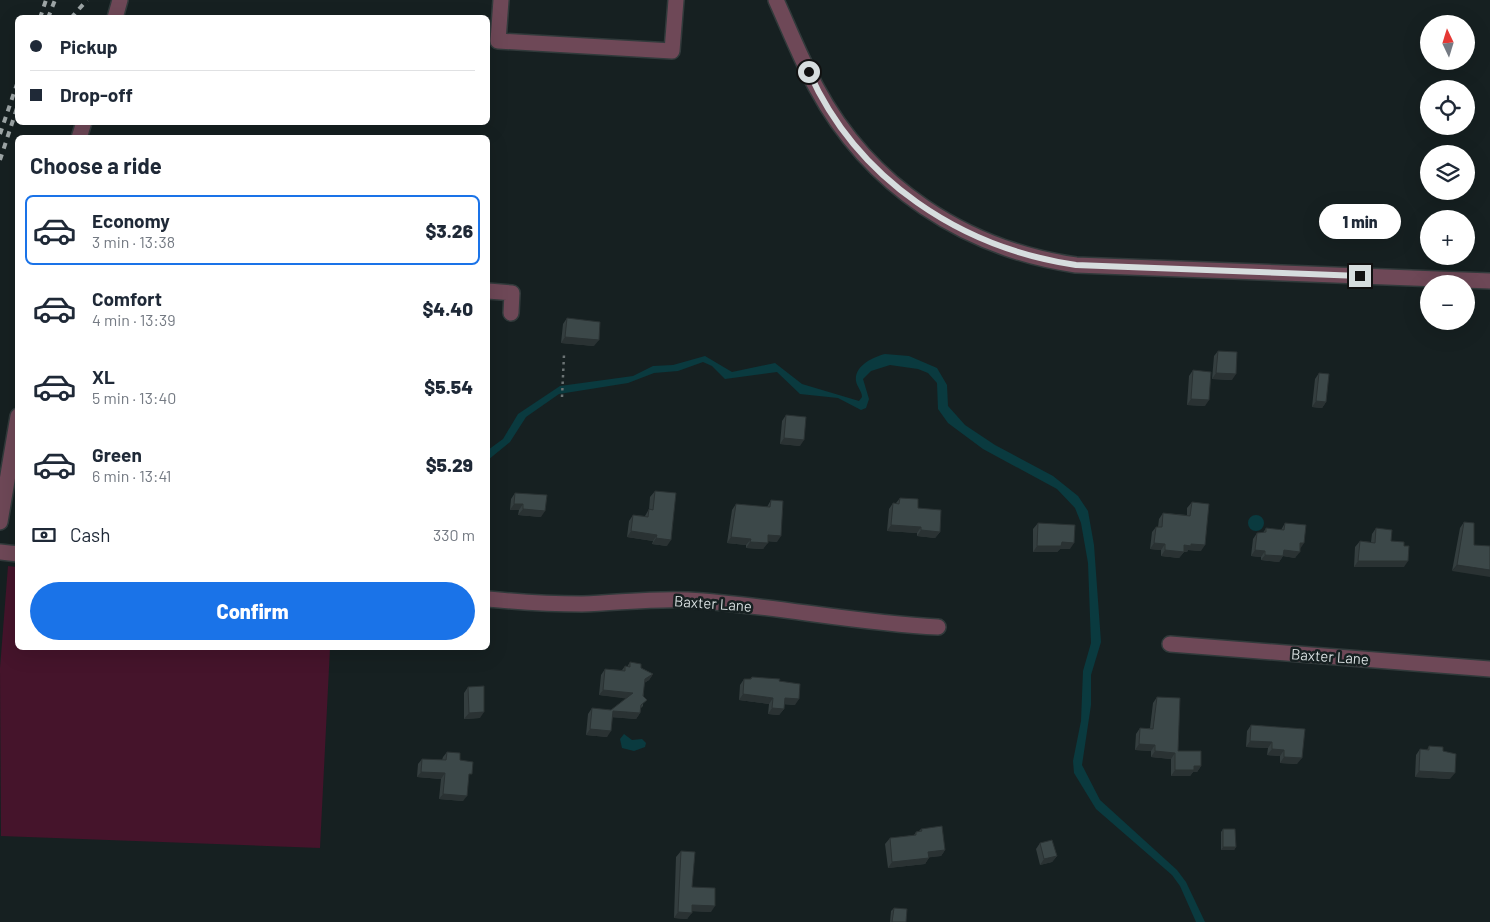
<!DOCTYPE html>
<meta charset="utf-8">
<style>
body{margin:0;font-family:Barlow,sans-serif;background:#f2f2f3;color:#1f2937;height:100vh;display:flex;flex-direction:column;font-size:19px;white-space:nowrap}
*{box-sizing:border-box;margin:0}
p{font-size:16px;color:#747a83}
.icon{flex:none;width:28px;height:28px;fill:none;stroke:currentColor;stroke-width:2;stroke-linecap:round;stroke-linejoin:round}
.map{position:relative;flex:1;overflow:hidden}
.panel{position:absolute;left:15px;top:135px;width:475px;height:515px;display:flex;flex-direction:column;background:#fff;border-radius:8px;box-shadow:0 5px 20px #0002}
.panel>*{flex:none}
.banner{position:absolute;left:15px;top:15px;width:475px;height:110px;border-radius:8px;box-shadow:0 5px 20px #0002;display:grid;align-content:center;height:110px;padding:0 15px;background:#fff}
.needle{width:32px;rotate:356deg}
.tools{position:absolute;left:1420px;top:15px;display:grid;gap:10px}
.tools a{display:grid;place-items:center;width:55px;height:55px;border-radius:50%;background:#fff;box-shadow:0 5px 20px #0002;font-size:25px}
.end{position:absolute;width:22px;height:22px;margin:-11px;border:6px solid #d6ddde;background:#111;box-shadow:0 0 0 2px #111}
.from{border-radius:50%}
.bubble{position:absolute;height:35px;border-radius:18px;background:#fff;box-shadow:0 5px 20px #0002;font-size:16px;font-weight:800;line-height:35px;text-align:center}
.banner b{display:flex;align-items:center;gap:18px;height:48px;font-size:19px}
.banner b+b{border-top:1px solid #e0e1e3}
.banner i{width:12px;height:12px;background:#1f2937}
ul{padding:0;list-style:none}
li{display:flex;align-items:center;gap:15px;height:70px;margin:0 10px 8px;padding:0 5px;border:2px solid transparent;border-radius:8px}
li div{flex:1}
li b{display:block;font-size:19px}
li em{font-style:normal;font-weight:800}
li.current{border-color:#1a73e8}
li>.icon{width:45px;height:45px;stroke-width:1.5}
h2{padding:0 15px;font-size:22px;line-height:60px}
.pay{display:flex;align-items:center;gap:12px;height:55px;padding:0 15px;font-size:19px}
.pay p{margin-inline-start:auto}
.button{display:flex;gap:10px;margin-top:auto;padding:10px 15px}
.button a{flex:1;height:58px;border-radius:30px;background:#1a73e8;color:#fff;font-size:20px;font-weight:800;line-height:58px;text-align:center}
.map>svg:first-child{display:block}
</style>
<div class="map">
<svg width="1490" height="922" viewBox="0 0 1490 922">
<rect width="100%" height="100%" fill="#162021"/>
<path fill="#45142b" d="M 8,566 L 17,567 L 18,648 L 330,648 L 320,848 L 1,836 L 0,668 Z"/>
<path fill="#0a3a3f" d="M 885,354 L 909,356 L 937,368 L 947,385 L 948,406 L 965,425 L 995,445 L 1053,476 L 1078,496 L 1088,511 L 1094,545 L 1101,642 L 1091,675 L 1091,705 L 1082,765 L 1100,800 L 1177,870 L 1186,882 L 1205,922 L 1196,922 L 1180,886 L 1172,875 L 1096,809 L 1074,773 L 1073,761 L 1081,721 L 1083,671 L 1091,643 L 1088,563 L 1081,523 L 1075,508 L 1057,489 L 983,449 L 948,423 L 938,409 L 937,383 L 928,373 L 918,369 L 890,365 L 871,371 L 863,379 L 869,399 L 866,408 L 861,410 L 838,398 L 800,394 L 777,372 L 725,379 L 712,366 L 703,362 L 678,371 L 654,373 L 628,383 L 559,394 L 526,417 L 510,442 L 488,460 L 488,450 L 503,439 L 518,414 L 560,386 L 633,376 L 653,366 L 673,365 L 705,356 L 732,372 L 775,363 L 802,384 L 859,401 L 862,397 C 862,391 857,387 856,381 C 854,366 873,357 885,354 Z
M1248 523a8 8 0 1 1 16 0a8 8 0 1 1-16 0Z
M 624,734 L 632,740 L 642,739 L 646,743 L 645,747 L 634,751 L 622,748 L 620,739 Z"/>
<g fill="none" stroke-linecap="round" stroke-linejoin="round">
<g stroke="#313a3b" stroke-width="18">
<path id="minor" d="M 501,0 L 498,41 L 672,51 L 676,0
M 776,0 C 789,29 801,59 816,87 C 869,186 965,249 1076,265 L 1490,281
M 115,18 L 120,0
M 79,138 L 84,122
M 488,291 L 512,293 L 511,313
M 0,522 L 18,416
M 0,552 L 18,554
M 488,599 C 519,602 551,604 582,604 C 618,603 653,598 688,600 C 772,605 854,623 938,627
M 1170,644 L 1490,669"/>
</g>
<path stroke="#6b7374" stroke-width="2.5" stroke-dasharray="2.5 4" stroke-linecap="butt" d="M 562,397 L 564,355"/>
<use href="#minor" stroke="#6e4857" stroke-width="15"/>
<path stroke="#9da5a6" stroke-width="4" stroke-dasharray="6 6" stroke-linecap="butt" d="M 40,18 L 46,0
M 48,18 L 55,0
M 71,18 L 87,0
M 0,134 L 18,81
M 0,160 L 18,105"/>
</g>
<path fill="#343e3f" d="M 567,318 L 594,346 L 561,343 L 563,324 Z
M 1218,351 L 1232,380 L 1212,379 L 1214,356 Z
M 1193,370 L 1205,406 L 1187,405 L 1189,376 Z
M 1319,373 L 1326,402 L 1322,408 L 1312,407 L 1315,379 Z
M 786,415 L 800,446 L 780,444 L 782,421 Z
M 655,491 L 667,546 L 652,544 L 653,541 L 627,537 L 629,521 L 633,515 L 645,516 L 649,509 L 650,497 Z
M 515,493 L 541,517 L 518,515 L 519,510 L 510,510 L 511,499 Z
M 900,498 L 918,508 L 940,532 L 935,538 L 917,536 L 917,533 L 887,531 L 889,509 L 893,503 L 896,503 Z
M 771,500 L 777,542 L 768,541 L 763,549 L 746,548 L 746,545 L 727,543 L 732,510 L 736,504 L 767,507 Z
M 1192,502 L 1201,551 L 1188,550 L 1187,552 L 1184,552 L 1179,558 L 1161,556 L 1161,550 L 1150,549 L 1152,532 L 1156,527 L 1158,527 L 1159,519 L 1163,513 L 1187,515 L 1187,508 Z
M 1464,522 L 1474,545 L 1452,571 L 1460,528 Z
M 1038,523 L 1070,549 L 1060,549 L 1057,552 L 1033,552 L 1033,529 Z
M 1285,523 L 1300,549 L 1295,558 L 1283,556 L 1279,562 L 1261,560 L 1261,557 L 1251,556 L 1253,539 L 1257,533 L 1263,533 L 1266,528 L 1281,530 Z
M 1376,528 L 1391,541 L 1404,567 L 1354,567 L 1355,547 L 1360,541 L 1371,542 L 1372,534 Z
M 630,662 L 653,674 L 649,680 L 644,683 L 643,706 L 641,708 L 640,713 L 636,719 L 612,717 L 607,737 L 586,735 L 588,714 L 592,708 L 611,710 L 626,698 L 599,695 L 601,675 L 605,669 L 622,670 L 625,666 L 627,667 Z
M 752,677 L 779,681 L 795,705 L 784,704 L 784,709 L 779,715 L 768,714 L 769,704 L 739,700 L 740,685 L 744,679 L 750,679 Z
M 468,687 L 480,718 L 464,719 L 464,693 Z
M 1157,697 L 1178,751 L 1201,766 L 1197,772 L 1193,772 L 1190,776 L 1171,776 L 1171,759 L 1151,757 L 1151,751 L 1135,750 L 1136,734 L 1140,728 L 1150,728 L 1153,703 Z
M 1251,725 L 1305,729 L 1297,764 L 1280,763 L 1280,756 L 1267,755 L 1268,748 L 1246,747 L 1247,731 Z
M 1429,746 L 1450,779 L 1415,777 L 1416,755 L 1420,749 L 1427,750 Z
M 447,752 L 460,760 L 469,779 L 463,801 L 439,799 L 441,779 L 417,777 L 418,764 L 422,759 L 442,760 L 443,757 Z
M 921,829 L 945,850 L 941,856 L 929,857 L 925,864 L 888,868 L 885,844 L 890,838 L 914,835 L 916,832 L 919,831 Z
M 1223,829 L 1236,847 L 1234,850 L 1221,850 L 1221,832 Z
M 1040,843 L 1057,856 L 1052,862 L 1040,865 L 1036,849 Z
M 681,851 L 692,887 L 711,912 L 692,911 L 687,919 L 674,918 L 676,857 Z
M 894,908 L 906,922 L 890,922 L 891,911 Z"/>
<path fill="#2a3233" d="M 565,337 L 599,340 L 594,346 L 561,343 Z
M 1216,373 L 1236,374 L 1232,380 L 1212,379 Z
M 1191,399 L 1209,400 L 1205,406 L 1187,405 Z
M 1316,401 L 1326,402 L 1322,408 L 1312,407 Z
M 784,438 L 804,440 L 800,446 L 780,444 Z
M 514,504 L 523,504 L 519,510 L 510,510 Z
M 523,509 L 545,511 L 541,517 L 518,515 Z
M 891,525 L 921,527 L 917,533 L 887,531 Z
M 921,530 L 940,532 L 935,538 L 917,536 Z
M 631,531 L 657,535 L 653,541 L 627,537 Z
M 768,535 L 781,536 L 777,542 L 764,541 Z
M 731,537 L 751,539 L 746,545 L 727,543 Z
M 656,538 L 671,540 L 667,546 L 652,544 Z
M 750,542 L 768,543 L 763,549 L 746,548 Z
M 1062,542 L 1074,543 L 1070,549 L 1060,549 L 1057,552 L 1033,552 L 1037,546 Z
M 1154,543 L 1165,544 L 1161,550 L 1150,549 Z
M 1300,543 L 1304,543 L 1300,549 L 1296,549 Z
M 1191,544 L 1205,545 L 1201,551 L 1188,550 L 1187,552 L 1180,551 L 1184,545 Z
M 1165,550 L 1184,552 L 1179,558 L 1161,556 Z
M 1255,550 L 1265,551 L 1261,557 L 1251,556 Z
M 1284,550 L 1300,552 L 1295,558 L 1283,556 L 1279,562 L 1261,560 L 1265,555 Z
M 1358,561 L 1408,561 L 1404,567 L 1354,567 Z
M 1457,565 L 1490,570 L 1490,577 L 1452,571 Z
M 653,674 L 649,680 L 641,685 L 645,679 Z
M 603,690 L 633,693 L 629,699 L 599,695 Z
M 743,694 L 773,698 L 769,704 L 739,700 Z
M 785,698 L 799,699 L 795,705 L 780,704 Z
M 772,708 L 784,709 L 779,715 L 768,714 Z
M 613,711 L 640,713 L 636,719 L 609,717 Z
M 484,712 L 480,718 L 464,719 L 469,713 Z
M 590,729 L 611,731 L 607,737 L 586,735 Z
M 1250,741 L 1272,742 L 1268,748 L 1246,747 Z
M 1139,744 L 1155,745 L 1151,751 L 1135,750 Z
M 1272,749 L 1284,750 L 1280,756 L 1267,755 Z
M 1155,751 L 1175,753 L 1171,759 L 1151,757 Z
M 1284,757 L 1302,758 L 1297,764 L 1280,763 Z
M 1194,766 L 1201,766 L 1197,772 L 1193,772 L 1190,776 L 1171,776 L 1175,770 Z
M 1419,771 L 1455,773 L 1450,779 L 1415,777 Z
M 421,772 L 445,773 L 441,779 L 417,777 Z
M 443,794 L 467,796 L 463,801 L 439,799 Z
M 1223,847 L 1236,847 L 1234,850 L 1221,850 Z
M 945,850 L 941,856 L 924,858 L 928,852 Z
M 1057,856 L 1052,862 L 1040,865 L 1044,859 Z
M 929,858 L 925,864 L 888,868 L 892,862 Z
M 692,905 L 715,906 L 711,912 L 688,911 Z
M 678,912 L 692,913 L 687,919 L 674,918 Z"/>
<path fill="#3c4849" stroke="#2a3233" d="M 567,318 L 600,322 L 599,340 L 565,337 Z
M 1218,351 L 1237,352 L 1236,374 L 1216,373 Z
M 1193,370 L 1211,372 L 1209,400 L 1191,399 Z
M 1319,373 L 1329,374 L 1326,402 L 1316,401 Z
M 786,415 L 806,417 L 804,440 L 784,438 Z
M 655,491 L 676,493 L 671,540 L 656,538 L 657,535 L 631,531 L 633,515 L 648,517 L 649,509 L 653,510 Z
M 515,493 L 547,495 L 545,511 L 523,509 L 523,504 L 514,504 Z
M 900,498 L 918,499 L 918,508 L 941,510 L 940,532 L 921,530 L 921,527 L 891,525 L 893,503 L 899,504 Z
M 771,500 L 783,501 L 781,536 L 768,535 L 768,543 L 750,542 L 751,539 L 731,537 L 736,504 L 770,507 Z
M 1192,502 L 1209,504 L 1205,545 L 1191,544 L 1191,546 L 1184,545 L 1184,552 L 1165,550 L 1165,544 L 1154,543 L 1156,527 L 1162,527 L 1163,513 L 1190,516 Z
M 1464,522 L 1474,523 L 1474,545 L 1490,546 L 1490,570 L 1457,565 Z
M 1038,523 L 1075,525 L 1074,543 L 1062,542 L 1061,546 L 1037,546 Z
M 1285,523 L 1306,525 L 1304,543 L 1300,543 L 1300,552 L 1284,550 L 1283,556 L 1265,555 L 1265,551 L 1255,550 L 1257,533 L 1266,532 L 1266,528 L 1284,530 Z
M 1376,528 L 1392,530 L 1391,541 L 1404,542 L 1404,546 L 1409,546 L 1408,561 L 1358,561 L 1360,541 L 1375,543 Z
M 630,662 L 641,664 L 641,668 L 653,674 L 645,679 L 643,696 L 647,700 L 641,705 L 640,713 L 613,711 L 611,731 L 590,729 L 592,708 L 611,710 L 633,693 L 603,690 L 605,669 L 625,671 L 625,666 L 630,667 Z
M 752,677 L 780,679 L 779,681 L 800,684 L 799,699 L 785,698 L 784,709 L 772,708 L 773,698 L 743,694 L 744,679 L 751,679 Z
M 484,686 L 484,712 L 469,713 L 468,687 Z
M 1157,697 L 1180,698 L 1178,751 L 1201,751 L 1201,766 L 1194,766 L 1194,770 L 1175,770 L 1175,753 L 1155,751 L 1155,745 L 1139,744 L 1140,728 L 1153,729 Z
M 1251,725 L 1305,729 L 1302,758 L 1284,757 L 1284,750 L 1272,749 L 1272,742 L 1250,741 Z
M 1429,746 L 1443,747 L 1443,751 L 1456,754 L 1455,773 L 1419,771 L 1420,749 L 1429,750 Z
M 447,752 L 460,753 L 460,760 L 473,762 L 472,774 L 469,774 L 467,796 L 443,794 L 445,773 L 421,772 L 422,759 L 446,760 Z
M 942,826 L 945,850 L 928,852 L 929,858 L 892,862 L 890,838 L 916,835 L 916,832 L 922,831 L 921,829 Z
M 1223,829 L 1235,829 L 1236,847 L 1223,847 Z
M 1052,840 L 1057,856 L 1044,859 L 1040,843 Z
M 681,851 L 695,852 L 692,887 L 715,888 L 715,906 L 692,905 L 692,913 L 678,912 Z
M 894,908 L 907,909 L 906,922 L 892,922 Z"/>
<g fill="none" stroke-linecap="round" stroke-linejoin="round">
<path stroke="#d6ddde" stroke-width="6" d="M 809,72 C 857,180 961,248 1076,265 L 1360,276"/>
</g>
<g text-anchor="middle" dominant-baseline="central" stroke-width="5" stroke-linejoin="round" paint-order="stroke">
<g font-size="15" fill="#d6ddde" stroke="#162021">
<text transform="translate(713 603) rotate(4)">Baxter Lane</text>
<text transform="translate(1330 656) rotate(4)">Baxter Lane</text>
</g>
</g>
</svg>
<div class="tools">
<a><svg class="needle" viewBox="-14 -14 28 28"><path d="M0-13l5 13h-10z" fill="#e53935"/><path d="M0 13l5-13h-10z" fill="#747a83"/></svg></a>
<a><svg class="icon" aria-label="locate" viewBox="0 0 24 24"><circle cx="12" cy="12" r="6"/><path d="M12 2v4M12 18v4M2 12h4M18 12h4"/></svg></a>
<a><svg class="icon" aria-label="layers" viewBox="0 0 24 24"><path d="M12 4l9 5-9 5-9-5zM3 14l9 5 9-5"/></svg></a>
<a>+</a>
<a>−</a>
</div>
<i class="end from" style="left:809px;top:72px"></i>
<i class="end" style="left:1360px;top:276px"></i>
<div class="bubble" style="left:1319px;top:204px;width:82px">1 min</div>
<div class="banner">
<b><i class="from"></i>Pickup</b>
<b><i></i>Drop-off</b>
</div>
<section class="panel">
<h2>Choose a ride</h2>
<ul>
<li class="current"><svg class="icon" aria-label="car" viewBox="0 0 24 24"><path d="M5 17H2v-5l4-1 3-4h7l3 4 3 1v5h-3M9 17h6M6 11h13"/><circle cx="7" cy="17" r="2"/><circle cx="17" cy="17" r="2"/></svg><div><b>Economy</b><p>3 min · 13:38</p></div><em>$3.26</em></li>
<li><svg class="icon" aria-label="car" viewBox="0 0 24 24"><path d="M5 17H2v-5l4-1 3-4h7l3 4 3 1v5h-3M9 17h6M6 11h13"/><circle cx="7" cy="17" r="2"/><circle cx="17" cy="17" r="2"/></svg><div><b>Comfort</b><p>4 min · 13:39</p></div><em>$4.40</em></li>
<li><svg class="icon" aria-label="car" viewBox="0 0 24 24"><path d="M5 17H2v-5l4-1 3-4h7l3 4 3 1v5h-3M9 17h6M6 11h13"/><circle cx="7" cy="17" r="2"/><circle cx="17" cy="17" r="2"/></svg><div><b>XL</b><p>5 min · 13:40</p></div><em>$5.54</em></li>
<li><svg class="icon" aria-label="car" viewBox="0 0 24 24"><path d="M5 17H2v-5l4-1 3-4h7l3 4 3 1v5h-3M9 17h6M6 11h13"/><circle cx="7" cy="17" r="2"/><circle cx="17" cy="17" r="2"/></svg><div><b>Green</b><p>6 min · 13:41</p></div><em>$5.29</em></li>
</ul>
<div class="pay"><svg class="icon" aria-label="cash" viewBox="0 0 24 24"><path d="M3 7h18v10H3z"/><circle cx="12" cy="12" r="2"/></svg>Cash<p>330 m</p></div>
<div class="button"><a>Confirm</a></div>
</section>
</div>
